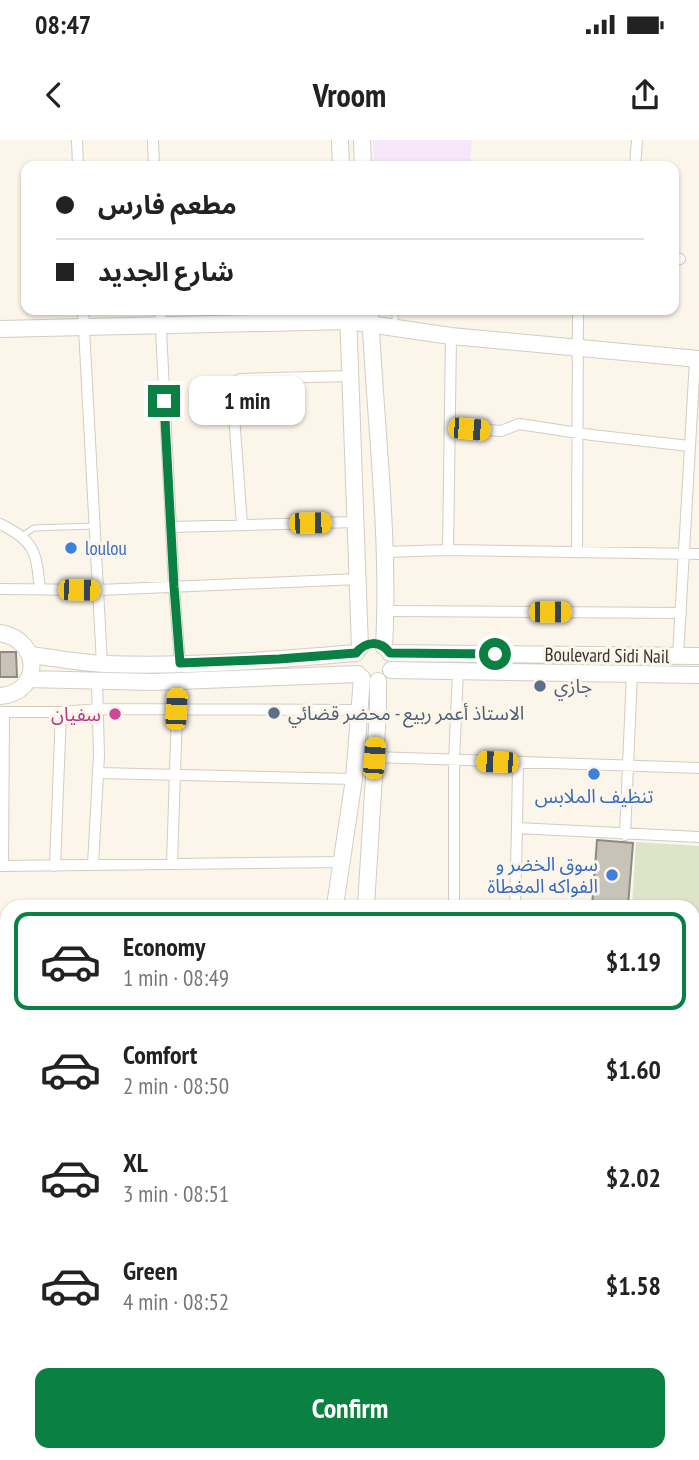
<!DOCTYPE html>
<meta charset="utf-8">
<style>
body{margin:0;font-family:"PT Sans Narrow","Noto Sans Arabic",sans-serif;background:#f6f6f6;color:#222;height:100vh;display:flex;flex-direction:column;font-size:26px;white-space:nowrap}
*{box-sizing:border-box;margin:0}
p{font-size:23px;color:#767676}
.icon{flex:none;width:38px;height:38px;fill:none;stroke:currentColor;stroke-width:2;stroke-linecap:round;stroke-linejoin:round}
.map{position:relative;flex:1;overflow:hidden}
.side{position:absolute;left:0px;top:760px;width:700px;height:562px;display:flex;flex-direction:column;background:#fff;border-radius:21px 21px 0 0;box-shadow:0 2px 5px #0004}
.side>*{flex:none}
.guide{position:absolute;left:21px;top:21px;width:658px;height:154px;border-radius:14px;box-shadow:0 2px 5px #0004;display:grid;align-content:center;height:154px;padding:0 35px;background:#fff}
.end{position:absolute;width:32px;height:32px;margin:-16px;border:9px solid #0b8043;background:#fff;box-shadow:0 0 0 4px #fff}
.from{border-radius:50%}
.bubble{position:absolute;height:49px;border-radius:14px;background:#fff;box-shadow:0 2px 5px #0004;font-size:23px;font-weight:700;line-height:49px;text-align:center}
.car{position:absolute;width:21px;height:42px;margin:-21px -10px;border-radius:9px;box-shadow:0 0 5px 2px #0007;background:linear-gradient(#f5c518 24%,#345 0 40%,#f5c518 0 76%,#345 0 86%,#f5c518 0)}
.guide b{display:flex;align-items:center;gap:24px;height:66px;font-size:26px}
.guide b+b{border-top:2px solid #e0e0e0}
.guide i{width:18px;height:18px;background:#222}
ul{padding:12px 0 0;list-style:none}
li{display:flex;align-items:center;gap:21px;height:98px;margin:0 14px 10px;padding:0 21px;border:4px solid transparent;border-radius:14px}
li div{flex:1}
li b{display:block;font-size:26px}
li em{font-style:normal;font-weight:700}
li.current{border-color:#0b8043}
li>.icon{width:63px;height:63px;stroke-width:1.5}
.cta{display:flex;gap:14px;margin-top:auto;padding:14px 35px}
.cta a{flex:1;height:80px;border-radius:14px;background:#0b8043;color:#fff;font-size:28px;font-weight:700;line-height:80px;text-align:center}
.status{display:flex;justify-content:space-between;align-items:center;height:49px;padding:0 35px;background:#fff;direction:ltr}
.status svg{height:19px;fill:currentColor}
header{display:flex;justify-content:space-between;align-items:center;height:91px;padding:0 35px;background:#fff;font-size:32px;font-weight:700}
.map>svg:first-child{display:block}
</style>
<div class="status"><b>08:47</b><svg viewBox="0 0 49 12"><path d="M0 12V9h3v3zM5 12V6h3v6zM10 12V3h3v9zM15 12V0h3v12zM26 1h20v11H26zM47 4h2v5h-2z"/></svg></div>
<header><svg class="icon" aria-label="back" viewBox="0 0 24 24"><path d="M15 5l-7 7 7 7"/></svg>Vroom<svg class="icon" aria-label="share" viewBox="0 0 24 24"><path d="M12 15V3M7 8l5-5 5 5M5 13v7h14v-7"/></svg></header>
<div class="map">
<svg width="699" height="1320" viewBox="0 0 699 1320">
<rect width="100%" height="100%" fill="#fbf5ea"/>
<path fill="#f5e6f9" d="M 373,0 L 472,0 L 470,26 L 374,26 Z"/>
<path fill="#dde4c8" d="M 636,702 L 699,706 L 699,787 L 693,786 L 693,766 L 632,766 Z"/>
<path fill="#c8c3b8" stroke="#8f8a7f" stroke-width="2" d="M 0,512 L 16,512 L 17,537 L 0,537 Z
M 597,700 L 633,703 L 628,766 L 592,766 Z"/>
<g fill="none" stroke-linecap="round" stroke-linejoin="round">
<g stroke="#d2cdc2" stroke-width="7">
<path id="lane" d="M 395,170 L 395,184
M 23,395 L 34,388 L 94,386"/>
</g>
<g stroke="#d2cdc2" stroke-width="12">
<path id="street" d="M 77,0 L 78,26
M 153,0 L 154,26
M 635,26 L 637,0
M 674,118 L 680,119
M 83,170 L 102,524
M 160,170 L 174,447 L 180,523
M 451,287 L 501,291 L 519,284 L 592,295 L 689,306
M 0,384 C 35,401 36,411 40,449
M 242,385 L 232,248 L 234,242 L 240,239 L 350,236
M 171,387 L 356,382
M 448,410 L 451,196
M 384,412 L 448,410 L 699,414
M 577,413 L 578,170
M 0,449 L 99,450 L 359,439
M 386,471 L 681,473
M 678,516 L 695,219
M 0,572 L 61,572 L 99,569 L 359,570
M 374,617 L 699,628
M 98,633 L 354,639
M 517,688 L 518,623
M 625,695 L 632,533
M 172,723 L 178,541
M 93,725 L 99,615 L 97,542
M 0,726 L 344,722
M 3,726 L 4,572
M 55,726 L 61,572
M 454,766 L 454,621 L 458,531
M 515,766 L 517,688 L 699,697
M 693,902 L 699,903
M 693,958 L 699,959
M 0,988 L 7,988
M 693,1020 L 699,1020
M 0,1038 L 7,1038
M 693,1076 L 699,1076
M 0,1106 L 7,1106
M 693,1133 L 699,1134
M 0,1175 L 7,1175
M 693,1187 L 699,1188
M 693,1267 L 699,1268
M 489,1320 L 491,1314"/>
</g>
<g stroke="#d2cdc2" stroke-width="18">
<path id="secondary" d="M 340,0 L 341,26
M 362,0 L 363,26
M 370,170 C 375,282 390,395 384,507
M 348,172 L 360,508
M 0,189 L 348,181 L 451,196 L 699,219
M 0,493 C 42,500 42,553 0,556
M 390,513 L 699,516
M 30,515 C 55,518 80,523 105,524 C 188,527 273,520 356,513
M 391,530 L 699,535
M 28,539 L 153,542 L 358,534
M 335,766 L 354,639 L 362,538
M 366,766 L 378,571 L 378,541
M 0,786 L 7,786
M 693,826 L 699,827
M 0,1283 L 7,1283
M 0,1298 L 7,1297
M 347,1314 L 412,1320
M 520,1314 L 582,1320
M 269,1320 L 273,1314
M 698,1320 L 699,1319"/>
</g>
<use href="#lane" stroke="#fff" stroke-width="5"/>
<use href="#street" stroke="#fff" stroke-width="10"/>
<use href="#secondary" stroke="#fff" stroke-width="16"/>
</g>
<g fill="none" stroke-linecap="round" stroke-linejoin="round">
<path stroke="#0b8043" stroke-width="9" d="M 164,261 L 174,447 L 180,523 L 279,519 L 356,513 C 366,501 380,500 390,513 L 495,514"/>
</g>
<g fill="#3f7fe0" stroke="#fbf5ea" stroke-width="2.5">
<circle cx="71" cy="408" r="7"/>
<circle cx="594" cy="634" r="7"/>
<circle cx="612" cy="735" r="7"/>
</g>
<g fill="#5c6f8a" stroke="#fbf5ea" stroke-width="2.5">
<circle cx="540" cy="546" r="7"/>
<circle cx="274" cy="573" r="7"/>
</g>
<circle fill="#d1479c" stroke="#fbf5ea" stroke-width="2.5" cx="115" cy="574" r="7"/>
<g text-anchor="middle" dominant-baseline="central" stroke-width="6" stroke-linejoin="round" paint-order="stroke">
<g font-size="19" fill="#366cbe" stroke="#fbf5ea" text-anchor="start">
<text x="85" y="408">loulou</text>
<text x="594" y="656" text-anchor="middle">تنظيف الملابس</text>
<text x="598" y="724" text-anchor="end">سوق الخضر و<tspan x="598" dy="22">الفواكه المغطاة</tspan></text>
</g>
<g font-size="19" fill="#383632" stroke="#fbf5ea">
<text transform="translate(607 515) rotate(1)">Boulevard Sidi Nail</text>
</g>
<g font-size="19" fill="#4e5e75" stroke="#fbf5ea" text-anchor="start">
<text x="554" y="546">جازي</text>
<text x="288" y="573">الاستاذ أعمر ربيع - محضر قضائي</text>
</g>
<g font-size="19" fill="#b23c85" stroke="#fbf5ea" text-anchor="end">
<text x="101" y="574">سفيان</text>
</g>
</g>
</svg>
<i class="end from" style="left:495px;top:514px"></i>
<i class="end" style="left:164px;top:261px"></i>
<div class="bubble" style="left:189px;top:236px;width:116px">1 min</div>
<i class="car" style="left:469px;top:289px;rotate:95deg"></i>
<i class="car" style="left:310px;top:383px;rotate:89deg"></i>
<i class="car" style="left:79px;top:450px;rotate:91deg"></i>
<i class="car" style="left:550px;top:472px;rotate:90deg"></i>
<i class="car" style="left:176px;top:569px;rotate:3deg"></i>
<i class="car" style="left:374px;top:618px;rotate:4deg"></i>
<i class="car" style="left:497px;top:622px;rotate:272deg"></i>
<div class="guide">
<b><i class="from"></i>مطعم فارس</b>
<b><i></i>شارع الجديد</b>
</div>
<section class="side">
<ul>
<li class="current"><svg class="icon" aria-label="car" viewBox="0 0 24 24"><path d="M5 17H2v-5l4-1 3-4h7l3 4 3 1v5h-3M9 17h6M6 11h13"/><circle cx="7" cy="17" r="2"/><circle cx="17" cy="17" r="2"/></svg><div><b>Economy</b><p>1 min · 08:49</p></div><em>$1.19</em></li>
<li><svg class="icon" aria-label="car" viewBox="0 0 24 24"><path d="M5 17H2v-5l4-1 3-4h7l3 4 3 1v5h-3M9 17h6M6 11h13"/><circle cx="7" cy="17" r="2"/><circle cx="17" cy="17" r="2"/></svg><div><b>Comfort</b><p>2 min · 08:50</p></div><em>$1.60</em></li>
<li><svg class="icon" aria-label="car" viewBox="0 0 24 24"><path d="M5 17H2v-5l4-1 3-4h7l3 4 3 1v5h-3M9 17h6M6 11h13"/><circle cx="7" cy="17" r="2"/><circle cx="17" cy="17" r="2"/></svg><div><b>XL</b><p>3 min · 08:51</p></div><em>$2.02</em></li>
<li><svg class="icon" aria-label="car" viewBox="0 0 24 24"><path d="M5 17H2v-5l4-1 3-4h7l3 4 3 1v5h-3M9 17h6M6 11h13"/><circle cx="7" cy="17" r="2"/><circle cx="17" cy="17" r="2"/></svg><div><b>Green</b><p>4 min · 08:52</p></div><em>$1.58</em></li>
</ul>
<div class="cta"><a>Confirm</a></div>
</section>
</div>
